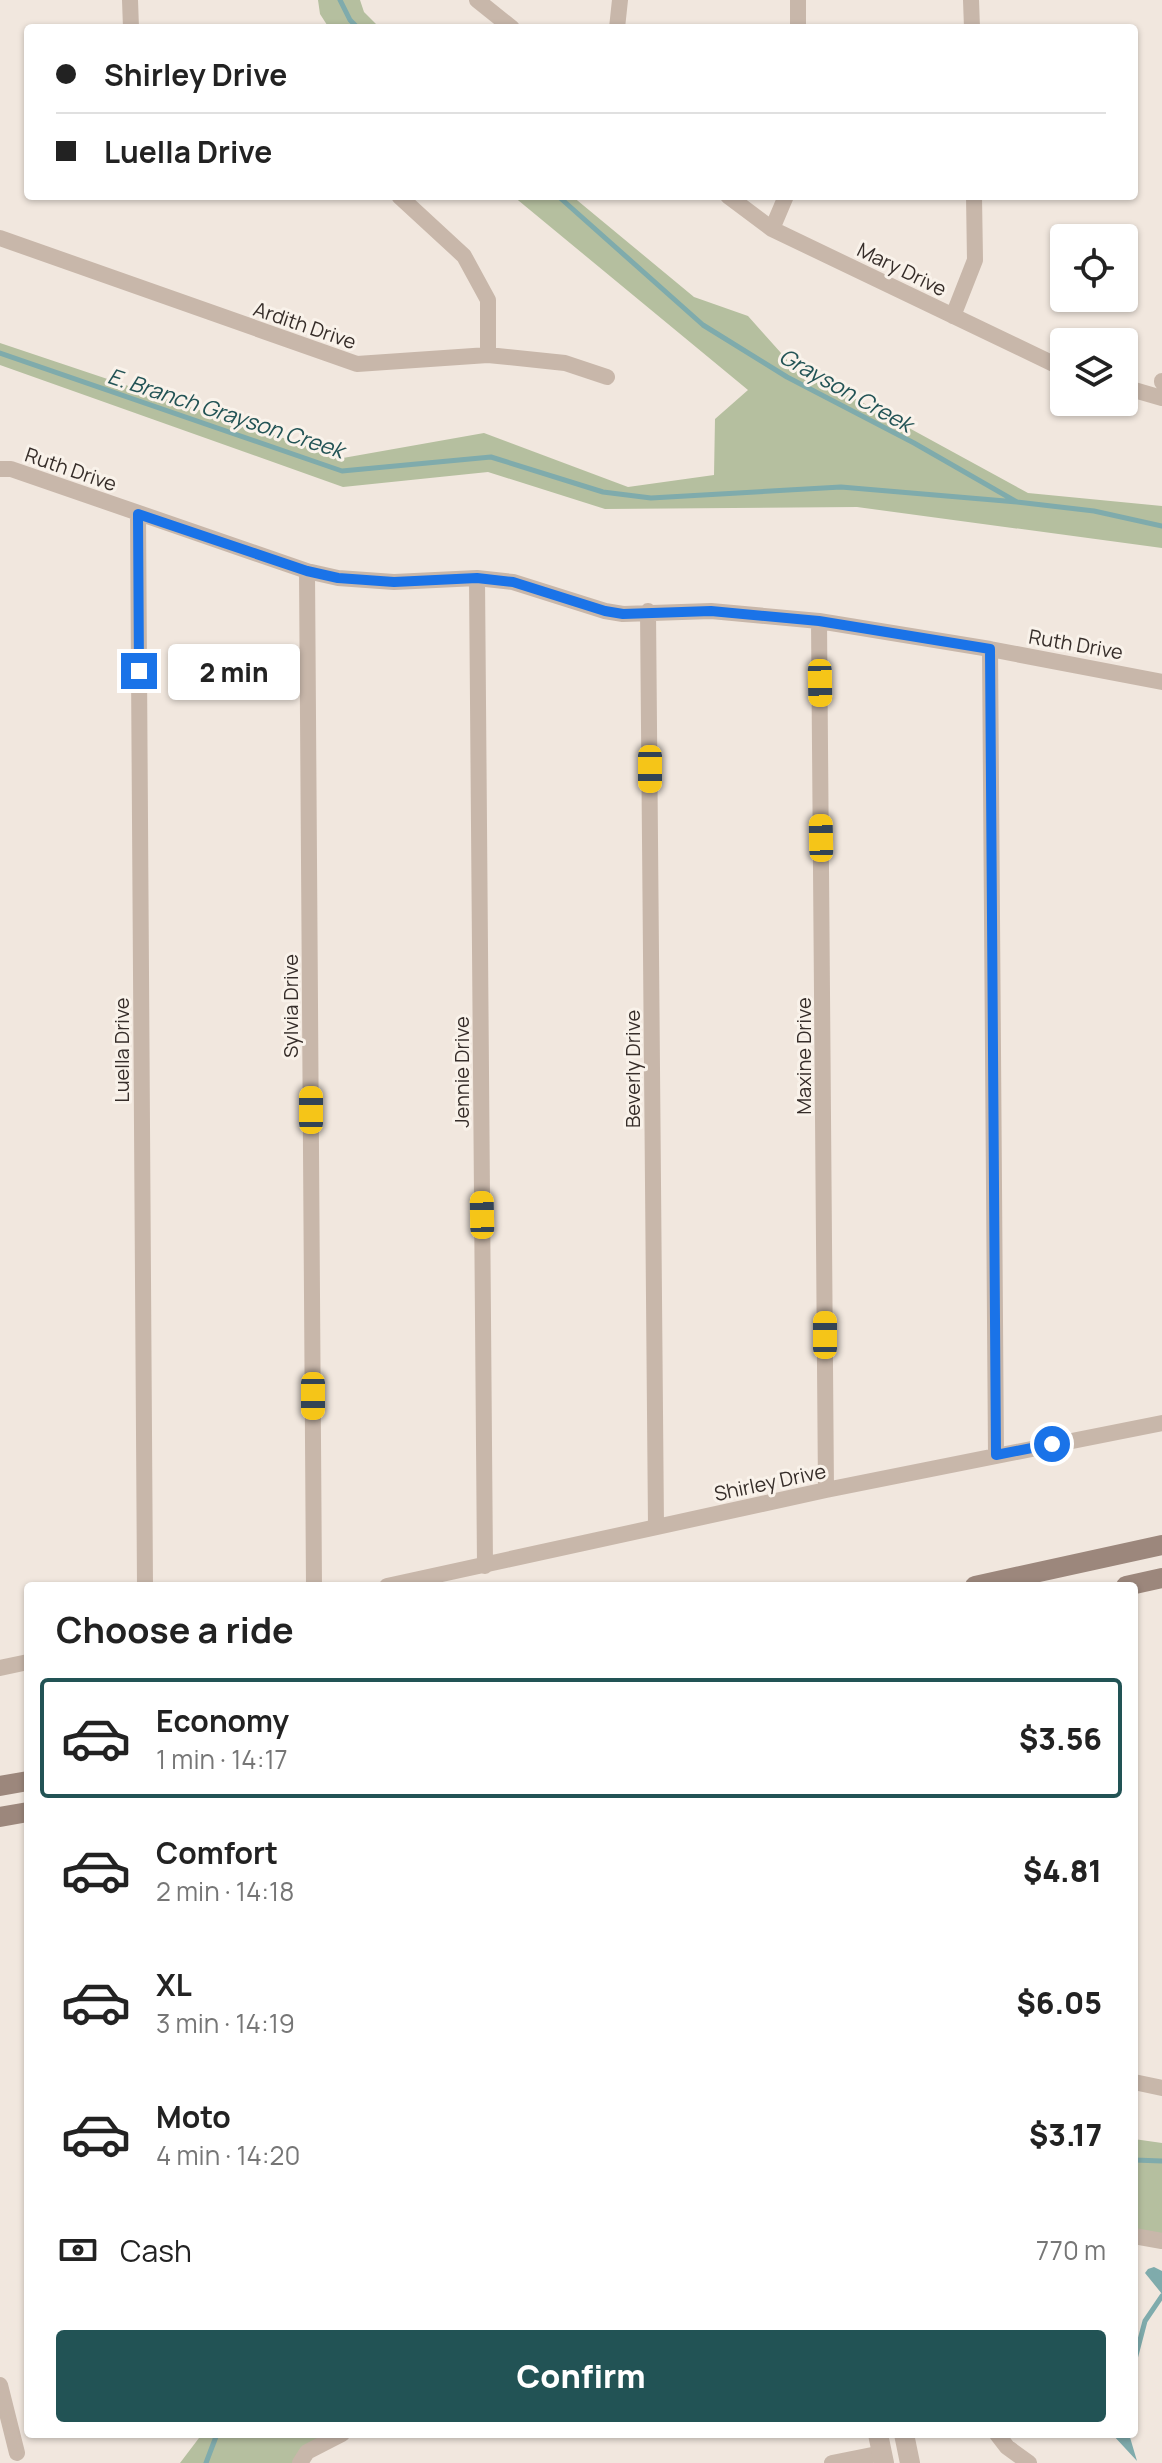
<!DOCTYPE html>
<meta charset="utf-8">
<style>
body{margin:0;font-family:Manrope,sans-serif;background:#f6f6f6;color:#222;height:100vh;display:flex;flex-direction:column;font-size:30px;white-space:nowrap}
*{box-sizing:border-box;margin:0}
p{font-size:26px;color:#767676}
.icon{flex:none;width:44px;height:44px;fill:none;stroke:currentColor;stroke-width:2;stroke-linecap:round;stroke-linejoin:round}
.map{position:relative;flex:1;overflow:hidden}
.side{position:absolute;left:24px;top:1582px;width:1114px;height:856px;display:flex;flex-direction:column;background:#fff;border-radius:8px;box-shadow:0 2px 6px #0004}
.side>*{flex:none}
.top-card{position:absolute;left:24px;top:24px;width:1114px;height:176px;border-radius:8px;box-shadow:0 2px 6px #0004;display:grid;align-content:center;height:176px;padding:0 32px;background:#fff}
.controls{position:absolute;left:1050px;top:224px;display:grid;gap:16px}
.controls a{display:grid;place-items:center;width:88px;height:88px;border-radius:8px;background:#fff;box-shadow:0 2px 6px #0004;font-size:40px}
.end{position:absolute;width:36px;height:36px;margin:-18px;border:10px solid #1a73e8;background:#fff;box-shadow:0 0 0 4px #fff}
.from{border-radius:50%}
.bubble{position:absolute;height:56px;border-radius:8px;background:#fff;box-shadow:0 2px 6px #0004;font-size:26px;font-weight:800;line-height:56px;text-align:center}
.car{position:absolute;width:24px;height:48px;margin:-24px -12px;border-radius:10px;box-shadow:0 0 6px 2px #0007;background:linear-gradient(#f5c518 24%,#345 0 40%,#f5c518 0 76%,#345 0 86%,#f5c518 0)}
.top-card b{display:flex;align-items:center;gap:28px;height:76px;font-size:30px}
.top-card b+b{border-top:2px solid #e0e0e0}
.top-card i{width:20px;height:20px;background:#222}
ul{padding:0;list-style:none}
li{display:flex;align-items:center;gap:24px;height:120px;margin:0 16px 12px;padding:0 16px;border:4px solid transparent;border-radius:8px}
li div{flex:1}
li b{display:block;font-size:30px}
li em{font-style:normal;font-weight:800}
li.selected{border-color:#225355}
li>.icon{width:72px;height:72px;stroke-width:1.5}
h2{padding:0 32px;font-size:36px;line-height:96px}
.pay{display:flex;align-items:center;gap:20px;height:88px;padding:0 32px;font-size:30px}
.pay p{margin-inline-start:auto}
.action{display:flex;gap:16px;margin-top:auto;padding:16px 32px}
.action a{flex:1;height:92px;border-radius:8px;background:#225355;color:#fff;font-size:32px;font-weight:800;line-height:92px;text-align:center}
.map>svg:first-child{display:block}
</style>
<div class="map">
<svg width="1162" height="2463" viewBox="0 0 1162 2463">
<rect width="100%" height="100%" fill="#f1e7de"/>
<path fill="#b5bf9f" d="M 318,0 L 360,0 L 364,12 L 380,28 L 329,28 L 320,14 Z
M 513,196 L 572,196 L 694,297 L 748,316 L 790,363 L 1028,493 L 1162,506 L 1162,548 L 857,507 L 605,509 L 488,472 L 343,487 L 0,365 L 0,343 L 343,458 L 484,433 L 628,487 L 714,475 L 715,419 L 748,390 Z
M 1134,2139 L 1162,2143 L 1162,2241 L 1134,2236 Z
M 202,2434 L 342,2434 L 300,2463 L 180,2463 Z"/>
<path fill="#7fabac" d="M 1154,2267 L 1162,2271 L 1162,2294 L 1145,2273 L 1148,2269 Z
M 1112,2434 L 1129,2434 L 1137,2461 Z"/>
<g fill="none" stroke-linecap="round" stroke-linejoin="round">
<path stroke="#7fabac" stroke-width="5" d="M 340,0 L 350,20 L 358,28
M 558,196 L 703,325 L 787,377 L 914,443 L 1017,502 L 1094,511 L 1162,526
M 0,353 L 342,471 L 491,457 L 603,492 L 651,498 L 841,487 L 1017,502
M 1134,2160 L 1162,2161
M 1135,2359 L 1145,2321 L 1162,2296
M 206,2463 L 217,2434"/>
<path stroke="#c8b7aa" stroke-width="16" d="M 130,0 L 131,28
M 477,0 L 512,28
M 798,0 L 798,28
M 971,0 L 972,28
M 617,28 L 620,0
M 399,196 L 464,256 L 488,300 L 488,355
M 728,196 L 772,229 L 1064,369
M 772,229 L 786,196
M 0,238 L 357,364 L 488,355 L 565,363 L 607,377
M 953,316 L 975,260 L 974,196
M 1162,381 L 1162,382
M 1124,387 L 1162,398
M 0,469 L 11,469 L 307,571 L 338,578 L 394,582 L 477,578 L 513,582 L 605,611 L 623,614 L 711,611 L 819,621 L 990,649 L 1162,682
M 138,514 L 145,1586
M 307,571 L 314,1586
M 477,578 L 485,1566
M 648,611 L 656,1527
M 819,621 L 826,1490
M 990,649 L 996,1455
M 387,1586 L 826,1490 L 1162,1423
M 0,1668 L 28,1662
M 1134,2082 L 1162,2088
M 1134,2236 L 1162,2241
M 0,2385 L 17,2453
M 997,2434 L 1007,2447 L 1029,2463
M 300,2463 L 307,2452 L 342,2434
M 832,2463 L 882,2453"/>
<path stroke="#c8b7aa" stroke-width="20" d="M 878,2434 L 884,2463
M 904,2434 L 910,2463"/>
<path stroke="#9c877c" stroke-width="20" d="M 975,1586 L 1162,1545
M 1126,1586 L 1162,1578
M 0,1786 L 28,1781
M 0,1817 L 28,1812"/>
</g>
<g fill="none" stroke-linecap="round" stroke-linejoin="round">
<path stroke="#1a73e8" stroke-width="10" d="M 139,671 L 138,514 L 307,571 L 338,578 L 394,582 L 477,578 L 513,582 L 605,611 L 623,614 L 711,611 L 819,621 L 990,649 L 996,1455 L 1052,1444"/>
</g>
<g text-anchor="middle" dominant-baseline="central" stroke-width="6" stroke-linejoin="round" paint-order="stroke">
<g font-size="20" fill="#362d29" stroke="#f9f2ea">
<text transform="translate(902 269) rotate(26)">Mary Drive</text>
<text transform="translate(305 325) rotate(19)">Ardith Drive</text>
<text transform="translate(71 469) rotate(19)">Ruth Drive</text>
<text transform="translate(1076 644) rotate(10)">Ruth Drive</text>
<text transform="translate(290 1006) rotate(-90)">Sylvia Drive</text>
<text transform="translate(121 1050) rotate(-90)">Luella Drive</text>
<text transform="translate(803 1056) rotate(-90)">Maxine Drive</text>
<text transform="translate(632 1069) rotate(-90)">Beverly Drive</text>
<text transform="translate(461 1072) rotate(-90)">Jennie Drive</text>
<text transform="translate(770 1482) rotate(-12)">Shirley Drive</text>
</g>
<g font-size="22" font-style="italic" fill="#225355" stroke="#f9f2ea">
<text transform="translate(846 390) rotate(29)">Grayson Creek</text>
<text transform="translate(226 413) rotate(18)">E. Branch Grayson Creek</text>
</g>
</g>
</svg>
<div class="controls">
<a><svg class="icon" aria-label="locate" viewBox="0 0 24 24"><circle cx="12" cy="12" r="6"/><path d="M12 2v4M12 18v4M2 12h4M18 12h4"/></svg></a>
<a><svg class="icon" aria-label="layers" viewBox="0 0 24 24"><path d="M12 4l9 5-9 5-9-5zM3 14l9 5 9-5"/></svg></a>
</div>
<i class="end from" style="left:1052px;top:1444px"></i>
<i class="end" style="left:139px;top:671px"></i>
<div class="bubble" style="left:168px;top:644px;width:132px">2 min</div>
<i class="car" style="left:820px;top:683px;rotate:179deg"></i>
<i class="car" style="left:650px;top:769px;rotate:180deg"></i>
<i class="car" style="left:821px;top:838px;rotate:359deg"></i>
<i class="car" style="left:311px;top:1110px;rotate:0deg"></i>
<i class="car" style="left:482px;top:1215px;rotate:359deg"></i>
<i class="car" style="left:825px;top:1335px;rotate:0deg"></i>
<i class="car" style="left:313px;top:1396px;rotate:180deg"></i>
<div class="top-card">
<b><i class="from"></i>Shirley Drive</b>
<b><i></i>Luella Drive</b>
</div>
<section class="side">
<h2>Choose a ride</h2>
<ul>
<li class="selected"><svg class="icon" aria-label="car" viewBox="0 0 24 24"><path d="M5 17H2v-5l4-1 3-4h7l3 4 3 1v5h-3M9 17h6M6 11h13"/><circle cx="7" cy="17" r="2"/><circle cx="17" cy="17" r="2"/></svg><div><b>Economy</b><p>1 min · 14:17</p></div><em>$3.56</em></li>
<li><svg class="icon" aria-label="car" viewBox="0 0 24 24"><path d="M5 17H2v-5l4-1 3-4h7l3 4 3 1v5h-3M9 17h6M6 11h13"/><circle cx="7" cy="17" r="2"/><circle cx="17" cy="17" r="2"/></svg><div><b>Comfort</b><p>2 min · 14:18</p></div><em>$4.81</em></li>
<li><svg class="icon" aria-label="car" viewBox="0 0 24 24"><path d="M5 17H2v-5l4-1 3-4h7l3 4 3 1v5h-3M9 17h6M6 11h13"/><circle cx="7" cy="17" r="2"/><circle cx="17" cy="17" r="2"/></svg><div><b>XL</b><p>3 min · 14:19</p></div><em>$6.05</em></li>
<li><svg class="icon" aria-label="car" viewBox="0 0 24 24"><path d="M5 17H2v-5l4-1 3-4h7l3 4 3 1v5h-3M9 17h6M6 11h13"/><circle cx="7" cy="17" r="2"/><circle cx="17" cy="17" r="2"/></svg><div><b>Moto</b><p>4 min · 14:20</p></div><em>$3.17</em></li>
</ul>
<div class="pay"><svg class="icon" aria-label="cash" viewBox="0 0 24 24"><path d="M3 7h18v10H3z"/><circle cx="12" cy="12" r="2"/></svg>Cash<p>770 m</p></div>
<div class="action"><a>Confirm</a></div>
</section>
</div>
